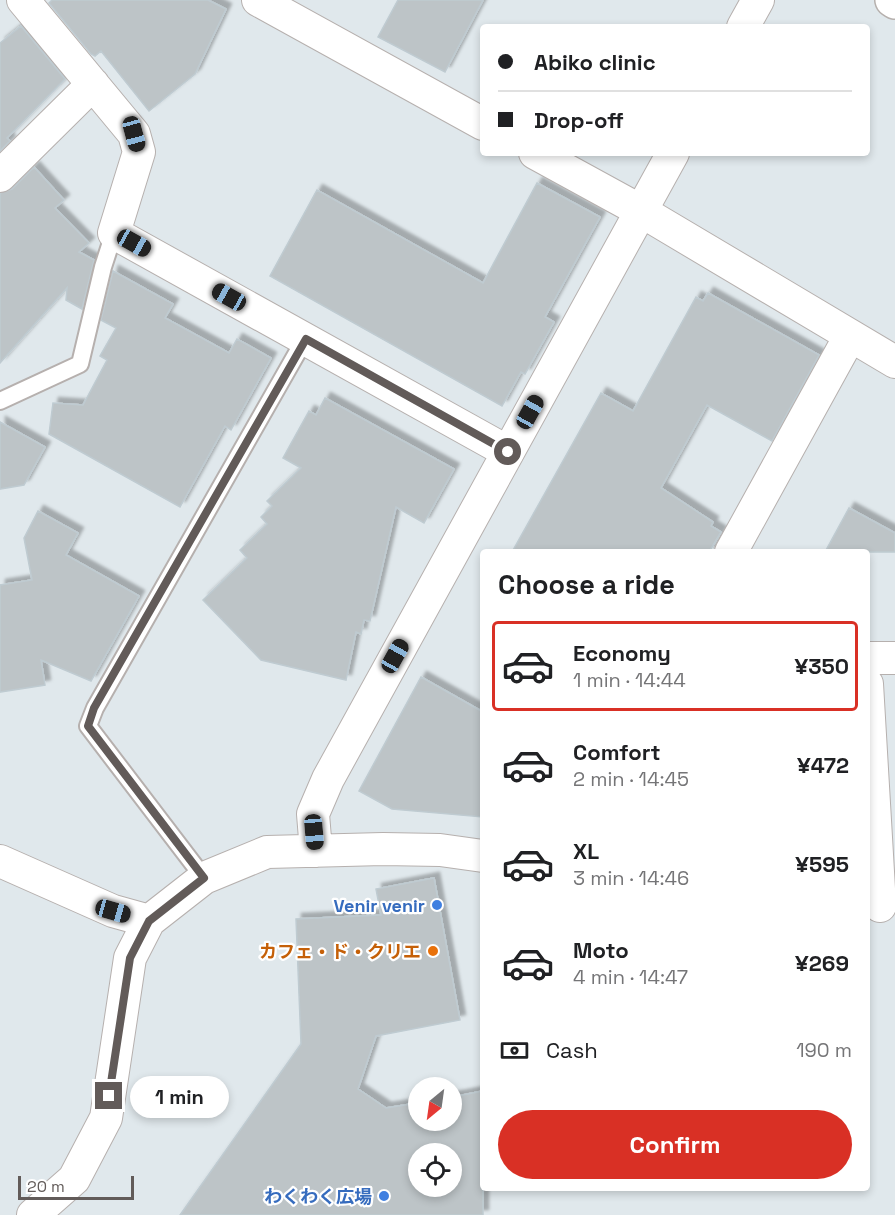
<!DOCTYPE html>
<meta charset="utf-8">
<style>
body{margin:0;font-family:"Space Grotesk","Noto Sans JP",sans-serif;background:#f6f6f6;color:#202124;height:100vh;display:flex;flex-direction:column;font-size:22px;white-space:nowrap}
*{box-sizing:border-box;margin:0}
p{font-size:20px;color:#757577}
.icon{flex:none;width:33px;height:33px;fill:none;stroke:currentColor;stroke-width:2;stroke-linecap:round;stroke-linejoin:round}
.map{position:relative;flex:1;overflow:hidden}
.side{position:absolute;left:480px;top:549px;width:390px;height:642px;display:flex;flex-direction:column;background:#fff;border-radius:6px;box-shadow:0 3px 9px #0003}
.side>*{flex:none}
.top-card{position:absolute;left:480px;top:24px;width:390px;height:132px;border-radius:6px;box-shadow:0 3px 9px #0003;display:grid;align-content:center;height:132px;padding:0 18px;background:#fff}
.needle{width:39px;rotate:209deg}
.buttons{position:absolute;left:408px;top:1077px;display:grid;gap:12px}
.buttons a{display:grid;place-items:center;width:54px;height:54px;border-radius:50%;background:#fff;box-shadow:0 3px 9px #0003;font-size:30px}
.scale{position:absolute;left:18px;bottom:15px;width:116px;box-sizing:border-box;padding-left:6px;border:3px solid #625b59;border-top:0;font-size:16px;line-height:21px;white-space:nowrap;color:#625b59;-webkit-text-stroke:4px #fff;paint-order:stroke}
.end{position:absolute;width:27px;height:27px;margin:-14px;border:8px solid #625b59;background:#fff;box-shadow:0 0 0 3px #fff}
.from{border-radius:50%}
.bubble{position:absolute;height:42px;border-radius:21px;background:#fff;box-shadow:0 3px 9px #0003;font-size:20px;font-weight:600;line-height:42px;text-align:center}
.car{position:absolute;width:18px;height:36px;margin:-18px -9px;border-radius:8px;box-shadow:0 0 4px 2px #0007;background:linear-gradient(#222 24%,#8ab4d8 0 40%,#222 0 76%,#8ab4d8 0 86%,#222 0)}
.top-card b{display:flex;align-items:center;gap:21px;height:57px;font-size:22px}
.top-card b+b{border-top:2px solid #e0e0e0}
.top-card i{width:15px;height:15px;background:#202124}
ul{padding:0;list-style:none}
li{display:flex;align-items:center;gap:18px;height:90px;margin:0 12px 9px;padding:0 6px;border:3px solid transparent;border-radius:6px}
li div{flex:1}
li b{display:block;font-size:22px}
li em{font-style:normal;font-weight:600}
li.on{border-color:#d93025}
li>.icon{width:54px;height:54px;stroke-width:1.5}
h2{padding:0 18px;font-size:27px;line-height:72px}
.pay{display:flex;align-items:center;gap:15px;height:66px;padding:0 18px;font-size:22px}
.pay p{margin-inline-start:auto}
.cta{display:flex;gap:12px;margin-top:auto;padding:12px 18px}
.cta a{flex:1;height:69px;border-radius:36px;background:#d93025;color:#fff;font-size:24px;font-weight:600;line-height:69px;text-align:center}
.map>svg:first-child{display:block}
</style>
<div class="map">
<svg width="895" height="1215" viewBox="0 0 895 1215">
<defs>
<filter id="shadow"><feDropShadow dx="5.5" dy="-5.5" stdDeviation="1.5" flood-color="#0004"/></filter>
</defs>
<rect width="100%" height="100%" fill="#e0e8ec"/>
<path fill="#bdc4c7" stroke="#bfcbd1" stroke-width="1.5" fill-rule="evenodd" filter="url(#shadow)" d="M 52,0 L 208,0 L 226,9 L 195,74 L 149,111 L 101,51 L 95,56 L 91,54 L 49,3 Z
M 398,0 L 483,0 L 445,72 L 378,37 Z
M 21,26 L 65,79 L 7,138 L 10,141 L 0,151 L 0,43 Z
M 34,167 L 64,200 L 55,208 L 89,243 L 79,252 L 94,260 L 82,309 L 66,300 L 67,288 L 0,363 L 0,193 L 12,189 Z
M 537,183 L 600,217 L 545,317 L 554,322 L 525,374 L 521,372 L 502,406 L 270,276 L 317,190 L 483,283 Z
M 113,271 L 173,304 L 165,318 L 229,353 L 237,339 L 271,358 L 231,430 L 225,426 L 180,507 L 49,434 L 53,403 L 83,405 L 107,360 L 100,356 L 116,328 L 101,320 Z
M 708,293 L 819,355 L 772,441 L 707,405 L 661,488 L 713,522 L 711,526 L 721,532 L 709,552 L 512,552 L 601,393 L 633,411 L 696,297 L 703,301 Z
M 325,398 L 454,469 L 424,523 L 396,507 L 370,621 L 364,620 L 361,634 L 356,632 L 346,680 L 261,660 L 203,600 L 247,558 L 240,550 L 267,524 L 261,517 L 272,506 L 267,501 L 301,468 L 283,458 L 309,411 L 316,415 Z
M 0,422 L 45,447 L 24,485 L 0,489 Z
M 849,508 L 895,533 L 895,552 L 825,552 Z
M 38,511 L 78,533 L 66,555 L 139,596 L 91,681 L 41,660 L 45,685 L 0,692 L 0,585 L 32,580 L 24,538 Z
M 421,677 L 483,712 L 483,817 L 392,809 L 359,791 Z
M 434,878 L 460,1020 L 376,1036 L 358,1089 L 386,1108 L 418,1103 L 418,1120 L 452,1120 L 452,1097 L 483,1091 L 483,1215 L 180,1215 L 301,1044 L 296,919 L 381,915 L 376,889 ZM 418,1154 L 452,1154 L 452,1186 L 418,1186 Z"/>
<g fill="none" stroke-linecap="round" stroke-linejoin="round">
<g stroke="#b6b0ae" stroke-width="20">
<path id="lane" d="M 0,401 L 80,364 L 103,267 L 114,233
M 204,878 L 88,726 L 95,708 L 305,339"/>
</g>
<g stroke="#b6b0ae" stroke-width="34">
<path id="street" d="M 23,0 L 134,134 L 139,152 L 114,233 L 508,452
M 258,0 L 483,124
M 743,27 L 758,0
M 535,153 L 641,211 L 895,362
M 0,176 L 93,84
M 731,552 L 850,336
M 867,658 L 895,658
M 867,684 L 880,906
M 316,851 L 313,814 L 328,779 L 673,153
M 0,861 L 113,911 L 149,921
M 33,1215 L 74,1179 L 106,1118 L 130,958 L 149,921 L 204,878 L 267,852 L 383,849 L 440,850 L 483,856"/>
</g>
<g stroke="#b6b0ad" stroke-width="36">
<path id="secondary" d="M 892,0 L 895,2"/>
</g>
<use href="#lane" stroke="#fff" stroke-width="16"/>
<use href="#street" stroke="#fff" stroke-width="32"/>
<use href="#secondary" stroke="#fff" stroke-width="33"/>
</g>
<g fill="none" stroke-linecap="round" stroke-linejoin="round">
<path stroke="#625b59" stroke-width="8" d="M 109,1096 L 130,958 L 149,921 L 204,878 L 88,726 L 94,708 L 306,339 L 508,452"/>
</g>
<g fill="#3f7fe0" stroke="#fff" stroke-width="2">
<circle cx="437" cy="905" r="6"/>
<circle cx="384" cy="1196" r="6"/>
</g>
<circle fill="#e8710a" stroke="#fff" stroke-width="2" cx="433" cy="951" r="6"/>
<g text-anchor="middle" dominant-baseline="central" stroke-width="4.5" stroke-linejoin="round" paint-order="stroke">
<g font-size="18" font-weight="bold" fill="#366cbe" stroke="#fff" text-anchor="end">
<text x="425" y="905">Venir venir</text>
<text x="372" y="1196">わくわく広場</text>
</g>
<g font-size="18" font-weight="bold" fill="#c56008" stroke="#fff" text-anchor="end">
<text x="421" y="951">カフェ・ド・クリエ</text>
</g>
</g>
</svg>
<div class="buttons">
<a><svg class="needle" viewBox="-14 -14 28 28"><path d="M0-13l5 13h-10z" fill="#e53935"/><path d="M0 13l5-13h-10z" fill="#757577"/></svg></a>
<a><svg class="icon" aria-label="locate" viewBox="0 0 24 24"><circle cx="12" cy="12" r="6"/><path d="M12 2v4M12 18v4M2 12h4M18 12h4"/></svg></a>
</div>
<div class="scale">20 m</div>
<i class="end from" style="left:508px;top:452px"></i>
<i class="end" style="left:109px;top:1096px"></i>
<div class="bubble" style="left:130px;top:1076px;width:99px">1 min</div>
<i class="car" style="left:134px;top:134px;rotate:165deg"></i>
<i class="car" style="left:134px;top:243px;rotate:119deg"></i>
<i class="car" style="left:229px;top:297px;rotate:299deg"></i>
<i class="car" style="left:530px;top:412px;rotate:29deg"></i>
<i class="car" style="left:395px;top:656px;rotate:29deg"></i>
<i class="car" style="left:314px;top:832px;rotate:175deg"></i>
<i class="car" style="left:113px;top:911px;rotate:106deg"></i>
<div class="top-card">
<b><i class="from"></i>Abiko clinic</b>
<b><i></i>Drop-off</b>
</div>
<section class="side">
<h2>Choose a ride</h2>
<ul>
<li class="on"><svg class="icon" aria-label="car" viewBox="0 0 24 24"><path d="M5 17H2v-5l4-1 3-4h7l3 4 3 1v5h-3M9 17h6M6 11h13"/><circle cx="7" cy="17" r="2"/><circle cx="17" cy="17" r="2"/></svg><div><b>Economy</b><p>1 min · 14:44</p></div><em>¥350</em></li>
<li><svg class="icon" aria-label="car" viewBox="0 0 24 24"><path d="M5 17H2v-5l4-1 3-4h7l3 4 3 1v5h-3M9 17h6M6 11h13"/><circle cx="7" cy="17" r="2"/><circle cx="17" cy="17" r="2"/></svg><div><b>Comfort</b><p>2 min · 14:45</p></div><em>¥472</em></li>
<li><svg class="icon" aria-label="car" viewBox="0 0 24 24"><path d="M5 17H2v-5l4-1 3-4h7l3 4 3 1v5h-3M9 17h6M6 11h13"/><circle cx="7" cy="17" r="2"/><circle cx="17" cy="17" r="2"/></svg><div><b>XL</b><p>3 min · 14:46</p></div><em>¥595</em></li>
<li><svg class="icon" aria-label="car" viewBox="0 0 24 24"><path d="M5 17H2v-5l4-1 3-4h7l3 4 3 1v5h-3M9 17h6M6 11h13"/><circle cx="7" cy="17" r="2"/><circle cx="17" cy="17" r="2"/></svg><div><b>Moto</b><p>4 min · 14:47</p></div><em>¥269</em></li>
</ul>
<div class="pay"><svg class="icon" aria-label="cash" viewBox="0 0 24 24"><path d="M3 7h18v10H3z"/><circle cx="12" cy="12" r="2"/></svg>Cash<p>190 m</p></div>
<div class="cta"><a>Confirm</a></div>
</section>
</div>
